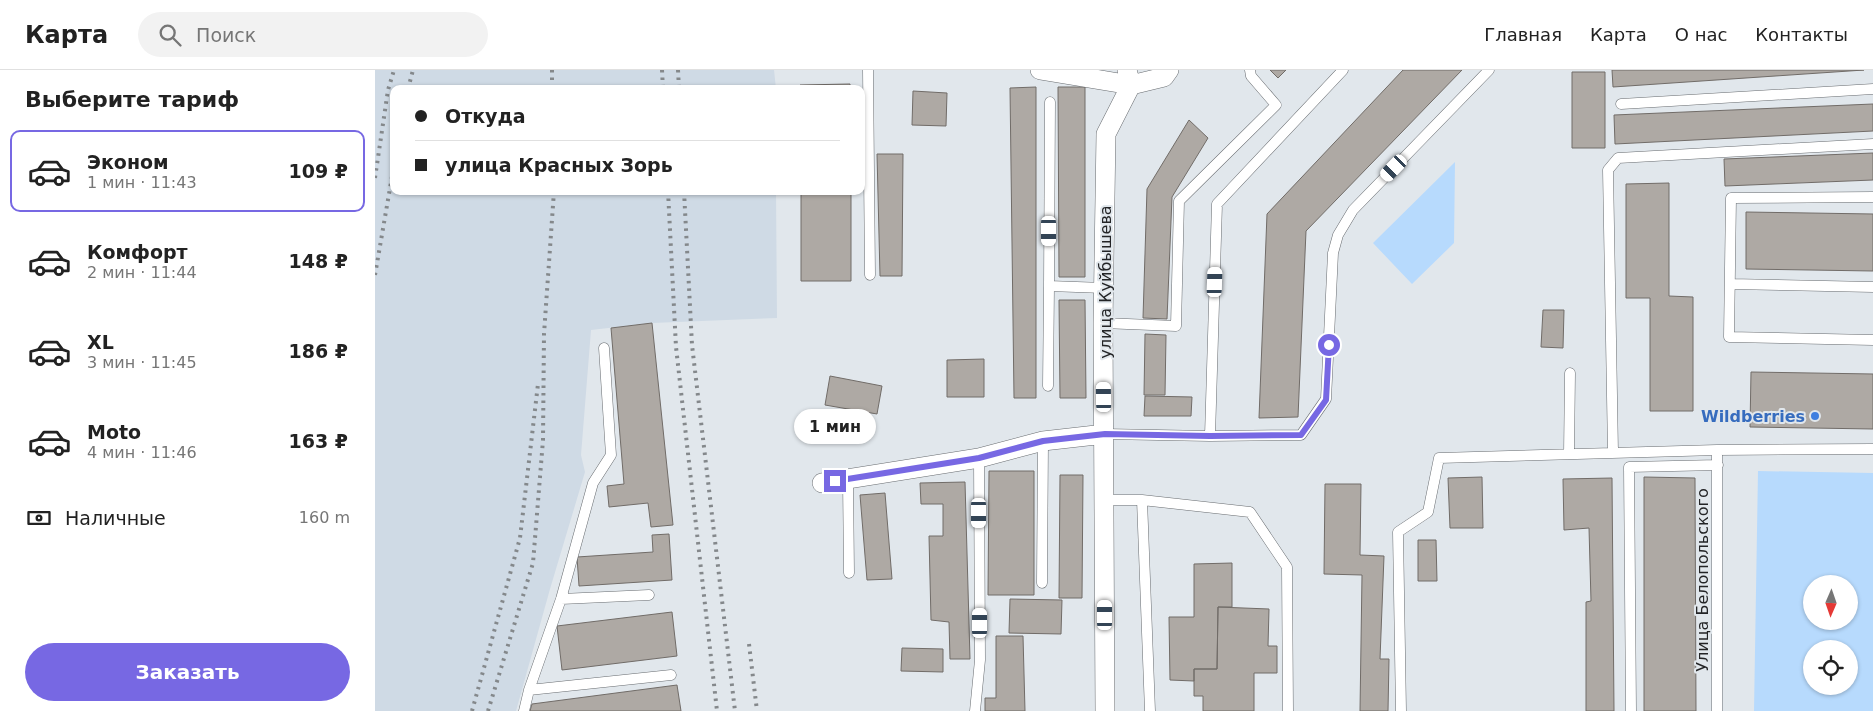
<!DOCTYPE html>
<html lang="ru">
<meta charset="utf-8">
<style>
body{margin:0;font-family:"DejaVu Sans",sans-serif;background:#f2f2f2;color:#222;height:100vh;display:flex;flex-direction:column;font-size:19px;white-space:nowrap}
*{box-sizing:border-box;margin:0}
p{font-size:16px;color:#767676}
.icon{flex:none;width:28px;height:28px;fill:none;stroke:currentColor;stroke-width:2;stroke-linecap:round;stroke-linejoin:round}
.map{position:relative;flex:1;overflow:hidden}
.details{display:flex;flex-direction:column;background:#fff;width:375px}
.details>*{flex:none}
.top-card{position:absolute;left:15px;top:15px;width:475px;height:110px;border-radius:10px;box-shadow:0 1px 4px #0004;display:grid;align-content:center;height:110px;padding:0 25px;background:#fff}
.needle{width:32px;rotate:182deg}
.buttons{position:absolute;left:1428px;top:505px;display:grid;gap:10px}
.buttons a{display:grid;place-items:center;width:55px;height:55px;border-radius:50%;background:#fff;box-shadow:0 1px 4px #0004;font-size:25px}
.end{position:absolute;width:22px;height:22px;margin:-11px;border:6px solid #7768e3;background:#fff;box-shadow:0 0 0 2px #fff}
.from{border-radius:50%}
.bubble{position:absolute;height:35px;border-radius:18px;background:#fff;box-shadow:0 1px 4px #0004;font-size:16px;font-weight:800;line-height:35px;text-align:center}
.car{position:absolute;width:15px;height:30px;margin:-15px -8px;border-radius:6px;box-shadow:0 0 4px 1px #0007;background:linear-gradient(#fff 24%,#345 0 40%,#fff 0 76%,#345 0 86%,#fff 0)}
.top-card b{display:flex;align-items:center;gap:18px;height:48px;font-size:19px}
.top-card b+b{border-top:1px solid #e0e0e0}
.top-card i{width:12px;height:12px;background:#222}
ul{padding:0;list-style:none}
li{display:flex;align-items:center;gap:15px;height:82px;margin:0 10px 8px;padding:0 15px;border:2px solid transparent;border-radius:10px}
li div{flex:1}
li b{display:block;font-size:19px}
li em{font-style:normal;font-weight:800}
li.active{border-color:#7768e3}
li>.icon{width:45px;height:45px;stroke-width:1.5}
h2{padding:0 25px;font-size:22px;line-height:60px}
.pay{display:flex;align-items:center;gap:12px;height:55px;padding:0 25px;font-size:19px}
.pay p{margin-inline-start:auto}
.primary-button{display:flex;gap:10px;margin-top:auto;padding:10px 25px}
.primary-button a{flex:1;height:58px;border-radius:30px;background:#7768e3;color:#fff;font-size:20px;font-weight:800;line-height:58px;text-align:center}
header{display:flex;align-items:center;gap:30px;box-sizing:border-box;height:70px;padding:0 25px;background:#fff;border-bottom:1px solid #e0e0e0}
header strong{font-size:24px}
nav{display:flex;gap:28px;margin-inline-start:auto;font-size:18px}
.search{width:350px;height:45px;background:#f2f2f2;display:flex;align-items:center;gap:12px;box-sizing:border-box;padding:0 18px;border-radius:28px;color:#767676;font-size:19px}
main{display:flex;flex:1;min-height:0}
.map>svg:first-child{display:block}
</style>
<header>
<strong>Карта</strong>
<div class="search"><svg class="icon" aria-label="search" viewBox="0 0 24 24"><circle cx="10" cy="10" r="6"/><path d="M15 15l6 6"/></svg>Поиск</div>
<nav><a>Главная</a><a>Карта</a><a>О нас</a><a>Контакты</a></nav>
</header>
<main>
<section class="details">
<h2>Выберите тариф</h2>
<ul>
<li class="active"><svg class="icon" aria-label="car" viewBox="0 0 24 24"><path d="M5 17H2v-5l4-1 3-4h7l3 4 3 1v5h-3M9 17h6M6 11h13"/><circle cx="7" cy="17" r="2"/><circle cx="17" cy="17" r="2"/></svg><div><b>Эконом</b><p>1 мин · 11:43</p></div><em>109 ₽</em></li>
<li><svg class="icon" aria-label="car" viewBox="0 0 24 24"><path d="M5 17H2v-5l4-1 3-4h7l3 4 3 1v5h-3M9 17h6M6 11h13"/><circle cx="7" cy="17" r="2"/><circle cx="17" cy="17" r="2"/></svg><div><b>Комфорт</b><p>2 мин · 11:44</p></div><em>148 ₽</em></li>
<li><svg class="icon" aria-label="car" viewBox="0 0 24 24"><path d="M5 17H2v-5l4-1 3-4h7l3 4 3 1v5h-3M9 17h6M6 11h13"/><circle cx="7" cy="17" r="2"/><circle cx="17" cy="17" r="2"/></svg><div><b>XL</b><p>3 мин · 11:45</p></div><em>186 ₽</em></li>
<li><svg class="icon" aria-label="car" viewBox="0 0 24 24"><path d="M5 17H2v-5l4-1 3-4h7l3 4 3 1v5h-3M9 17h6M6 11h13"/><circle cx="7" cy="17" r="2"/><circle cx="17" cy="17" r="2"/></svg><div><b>Moto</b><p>4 мин · 11:46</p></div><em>163 ₽</em></li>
</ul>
<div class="pay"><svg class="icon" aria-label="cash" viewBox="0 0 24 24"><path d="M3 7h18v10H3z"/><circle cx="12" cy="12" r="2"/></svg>Наличные<p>160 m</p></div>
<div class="primary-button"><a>Заказать</a></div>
</section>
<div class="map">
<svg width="1498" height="641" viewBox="0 0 1498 641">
<rect width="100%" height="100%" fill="#e1e7ec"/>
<path fill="#cfdae5" d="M 0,0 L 399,0 L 401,19 L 19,19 L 19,121 L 401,121 L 402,248 L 277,253 L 216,260 L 206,385 L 210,402 L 175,519 L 141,641 L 0,641 Z"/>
<path fill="#b7dafd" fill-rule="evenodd" d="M 1080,92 L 1079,173 L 1037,214 L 998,173 Z
M 1383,401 L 1498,403 L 1498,641 L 1379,641 ZM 1436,514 L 1474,514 L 1474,551 L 1436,551 ZM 1436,579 L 1474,579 L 1474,616 L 1436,616 Z"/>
<path fill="#aea9a4" stroke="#716c68" d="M 895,0 L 911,0 L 903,8 Z
M 1028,0 L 1087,0 L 931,161 L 923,347 L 884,348 L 892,144 Z
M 1237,0 L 1489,0 L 1238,17 Z
M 1197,2 L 1230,2 L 1230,78 L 1197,78 Z
M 475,14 L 475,19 L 425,19 L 425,15 Z
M 661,17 L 661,328 L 639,328 L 635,18 Z
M 683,17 L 710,17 L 710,207 L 684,207 Z
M 538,21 L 572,23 L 571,56 L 537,55 Z
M 1498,34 L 1498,61 L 1240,74 L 1239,45 Z
M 814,50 L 833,68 L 797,127 L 792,249 L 768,248 L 772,119 Z
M 1498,83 L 1498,110 L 1350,116 L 1349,89 Z
M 502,84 L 528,84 L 527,206 L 505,206 Z
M 1294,113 L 1294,226 L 1318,227 L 1318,341 L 1275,341 L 1275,228 L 1251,228 L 1251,114 Z
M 426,121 L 476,121 L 476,211 L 426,211 Z
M 1371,142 L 1498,144 L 1498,201 L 1371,199 Z
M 684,230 L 710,230 L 711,328 L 685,328 Z
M 1168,240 L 1189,240 L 1188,278 L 1166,277 Z
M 277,253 L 298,455 L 276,457 L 273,433 L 234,437 L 232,416 L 249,414 L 236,258 Z
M 770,264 L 791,265 L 790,325 L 769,325 Z
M 609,289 L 609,327 L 572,327 L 572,290 Z
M 1376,302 L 1498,304 L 1498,359 L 1375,357 Z
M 455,306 L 507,316 L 502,344 L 450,335 Z
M 770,326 L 817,327 L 816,346 L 769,346 Z
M 614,401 L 659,401 L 659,525 L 613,525 Z
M 685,405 L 708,405 L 707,528 L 684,528 Z
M 1107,407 L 1108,458 L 1075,458 L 1073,408 Z
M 1269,407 L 1320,408 L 1321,641 L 1269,641 Z
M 1237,408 L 1239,641 L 1211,641 L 1211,532 L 1216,531 L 1214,458 L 1189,460 L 1188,409 Z
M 590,412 L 595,589 L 575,589 L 574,552 L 556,550 L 554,466 L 568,466 L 568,434 L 546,434 L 545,413 Z
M 950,414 L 986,414 L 985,485 L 1009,486 L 1005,589 L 1014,589 L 1013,641 L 985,641 L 987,505 L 949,504 Z
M 510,423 L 517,509 L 492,510 L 485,425 Z
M 294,464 L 297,510 L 204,516 L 202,487 L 278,482 L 277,465 Z
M 1043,470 L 1061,470 L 1062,511 L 1043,511 Z
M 857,493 L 857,537 L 843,537 L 842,599 L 819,599 L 819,611 L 795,610 L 794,547 L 819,547 L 819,494 Z
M 635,529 L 687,530 L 686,564 L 634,563 Z
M 843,537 L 894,539 L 893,576 L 902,576 L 902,603 L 879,603 L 879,641 L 828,641 L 828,626 L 819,626 L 819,599 L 842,599 Z
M 297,542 L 302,586 L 187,600 L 182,556 Z
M 621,566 L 648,566 L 650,641 L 610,641 L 610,628 L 621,628 Z
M 527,578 L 568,579 L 568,602 L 526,601 Z
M 302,615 L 306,641 L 155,641 L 157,634 Z"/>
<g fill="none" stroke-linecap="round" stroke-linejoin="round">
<g stroke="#686c70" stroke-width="11">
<path id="lane" d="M 493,0 L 495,205
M 675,32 L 674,216 L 729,218
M 1246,34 L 1498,19
M 1498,127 L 1356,128 L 1354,267 L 1498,270
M 1356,214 L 1498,217
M 728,253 L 801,256 L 804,131 L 901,35 L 876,6 L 875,0
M 673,316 L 674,216
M 730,364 L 835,366 L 926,365 L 951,329 L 958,183 L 963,165 L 978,140 L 1114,0
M 835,366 L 842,134 L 968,0
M 1342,380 L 1498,379
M 1238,382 L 1233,100 L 1243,88 L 1498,74
M 1194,384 L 1195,303
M 473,410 L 474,503
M 730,430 L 767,430 L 875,442 L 912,497 L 913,641
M 767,430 L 775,641
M 667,513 L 668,371
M 186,529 L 274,525
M 154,620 L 296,605
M 149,641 L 154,620 L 186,529 L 218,413 L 236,385 L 229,278
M 600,641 L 605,590 L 604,388
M 1026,641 L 1023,462 L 1053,442 L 1064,388 L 1342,380 L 1342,641
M 1256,641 L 1254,397 L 1343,395"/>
</g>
<g stroke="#686c70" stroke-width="20">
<path id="street" d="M 665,0 L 756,15 L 789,7 L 794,0
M 447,413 L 604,388 L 668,371 L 730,364
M 730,641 L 728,253 L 731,64 L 756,15 L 752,0"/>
</g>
<use href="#lane" stroke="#fff" stroke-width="10"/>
<use href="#street" stroke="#fff" stroke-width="19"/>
<path stroke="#84888b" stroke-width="4" stroke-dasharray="2.5 5" stroke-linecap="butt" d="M 177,0 L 177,19
M 287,0 L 288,19
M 303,0 L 304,19
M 33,19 L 38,0
M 0,108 L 13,20 L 19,0
M 293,121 L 301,277 L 342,641
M 309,121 L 317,275 L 360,641
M 0,205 L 19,95
M 374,574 L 382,641
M 97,641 L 145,468 L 163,314
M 113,641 L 158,493 L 168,370 L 169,264 L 179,121"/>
</g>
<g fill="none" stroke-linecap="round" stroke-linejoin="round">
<path stroke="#7768e3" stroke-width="6" d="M 460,411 L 604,388 L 668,371 L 730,364 L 835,366 L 926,365 L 951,330 L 954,275"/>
</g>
<circle fill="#3f7fe0" stroke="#e1e7ec" stroke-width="2" cx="1440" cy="346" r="5"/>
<g text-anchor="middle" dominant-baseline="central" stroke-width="4" stroke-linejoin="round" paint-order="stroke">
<g font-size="16" fill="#232426" stroke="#e1e7ec">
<text transform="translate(730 212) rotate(-90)">улица Куйбышева</text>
<text transform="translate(1327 510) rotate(-90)">Улица Белопольского</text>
</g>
<g font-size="16" font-weight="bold" fill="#366cbe" stroke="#e1e7ec" text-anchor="end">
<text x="1430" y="346">Wildberries</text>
</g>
</g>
</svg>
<div class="buttons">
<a><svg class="needle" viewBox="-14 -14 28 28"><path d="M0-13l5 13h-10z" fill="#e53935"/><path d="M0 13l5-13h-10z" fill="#767676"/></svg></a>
<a><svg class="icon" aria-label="locate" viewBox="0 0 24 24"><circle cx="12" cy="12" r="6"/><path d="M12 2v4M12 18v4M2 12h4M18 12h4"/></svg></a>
</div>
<i class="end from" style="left:954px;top:275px"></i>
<i class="end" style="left:460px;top:411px"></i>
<div class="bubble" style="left:419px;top:339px;width:82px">1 мин</div>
<i class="car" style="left:1019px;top:98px;rotate:224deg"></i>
<i class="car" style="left:674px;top:161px;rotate:180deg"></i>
<i class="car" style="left:840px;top:212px;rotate:2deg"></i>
<i class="car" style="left:729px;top:327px;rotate:359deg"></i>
<i class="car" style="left:604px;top:443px;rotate:180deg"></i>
<i class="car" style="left:730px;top:545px;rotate:0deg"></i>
<i class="car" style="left:605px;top:553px;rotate:0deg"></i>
<div class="top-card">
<b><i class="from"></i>Откуда</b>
<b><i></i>улица Красных Зорь</b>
</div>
</div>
</main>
